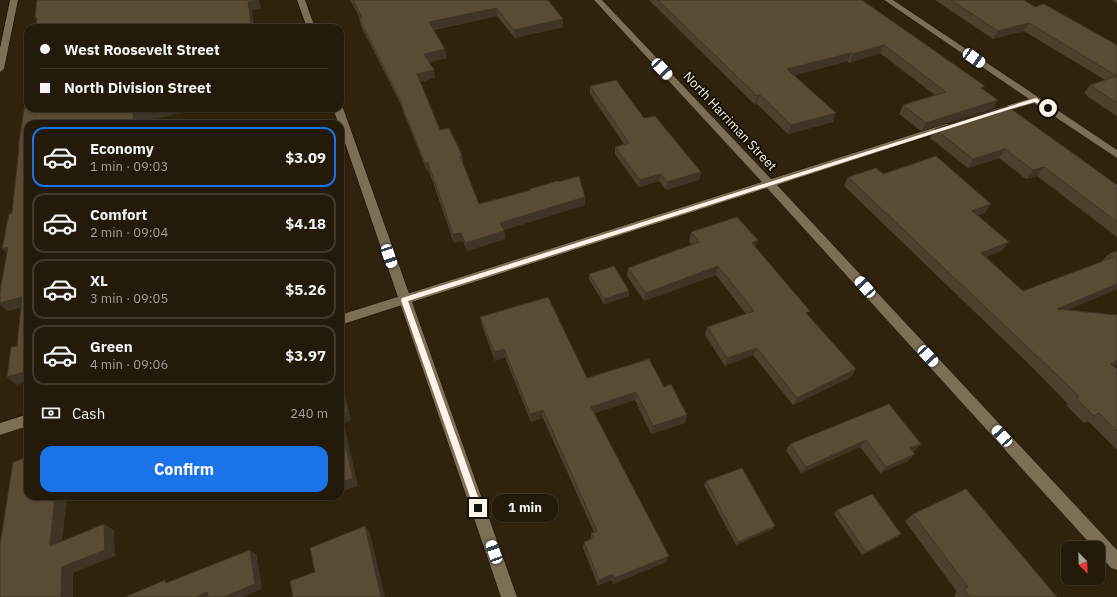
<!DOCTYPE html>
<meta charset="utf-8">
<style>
body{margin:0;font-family:"IBM Plex Sans",sans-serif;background:#302718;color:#f1f3f6;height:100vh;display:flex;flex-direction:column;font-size:15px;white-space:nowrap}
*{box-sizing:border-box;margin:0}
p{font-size:13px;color:#a3a19c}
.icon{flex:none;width:22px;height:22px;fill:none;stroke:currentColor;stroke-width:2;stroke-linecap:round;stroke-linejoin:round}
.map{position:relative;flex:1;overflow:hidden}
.sheet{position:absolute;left:24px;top:120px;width:320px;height:380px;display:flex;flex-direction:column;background:#241a0a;border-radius:12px;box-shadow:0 1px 3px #0004,0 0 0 1px #41382b}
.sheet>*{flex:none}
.banner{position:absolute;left:24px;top:24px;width:320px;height:88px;border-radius:12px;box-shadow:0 1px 3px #0004,0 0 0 1px #41382b;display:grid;align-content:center;height:88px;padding:0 16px;background:#241a0a}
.needle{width:26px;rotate:157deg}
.controls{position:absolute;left:1061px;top:541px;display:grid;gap:8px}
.controls a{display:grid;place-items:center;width:44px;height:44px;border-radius:8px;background:#241a0a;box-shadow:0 1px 3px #0004,0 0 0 1px #41382b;font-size:20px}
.end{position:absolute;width:18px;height:18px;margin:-9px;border:5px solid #fdf4e7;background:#111;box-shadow:0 0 0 2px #111}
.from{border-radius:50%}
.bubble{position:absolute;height:28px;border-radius:12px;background:#241a0a;box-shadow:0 1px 3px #0004,0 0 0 1px #41382b;font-size:13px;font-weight:700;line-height:28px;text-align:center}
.car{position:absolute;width:12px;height:24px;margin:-12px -6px;border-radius:5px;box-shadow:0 0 3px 1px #0007;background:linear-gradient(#fff 24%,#345 0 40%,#fff 0 76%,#345 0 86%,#fff 0)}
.banner b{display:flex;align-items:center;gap:14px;height:38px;font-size:15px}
.banner b+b{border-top:1px solid #41382b}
.banner i{width:10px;height:10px;background:#f1f3f6}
ul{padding:7px 0 0;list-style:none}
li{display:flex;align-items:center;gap:12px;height:60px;margin:0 8px 6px;padding:0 8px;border:2px solid #41382b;border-radius:12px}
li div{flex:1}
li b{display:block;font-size:15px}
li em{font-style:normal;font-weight:700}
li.selected{border-color:#1a73e8}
li>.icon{width:36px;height:36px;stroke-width:1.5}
.pay{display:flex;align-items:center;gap:10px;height:44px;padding:0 16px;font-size:15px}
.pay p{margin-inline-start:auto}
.button{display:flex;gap:8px;margin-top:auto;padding:8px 16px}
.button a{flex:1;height:46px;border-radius:12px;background:#1a73e8;color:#fff;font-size:16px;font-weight:700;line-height:46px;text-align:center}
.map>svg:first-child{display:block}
</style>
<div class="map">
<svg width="1117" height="597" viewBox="0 0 1117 597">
<rect width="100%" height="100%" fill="#30230d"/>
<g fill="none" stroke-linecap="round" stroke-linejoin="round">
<g stroke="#170c00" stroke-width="1">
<path id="street" d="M 10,0 L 18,0 L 4,69 L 0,72 L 0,48 Z
M 594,0 L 602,0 L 771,179 L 946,124 L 952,124 L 954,126 L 952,128 L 777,185 L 1117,550 L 1117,570 L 1111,568 L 1098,553 L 1098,548 L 1094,548 L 767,188 L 340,325 L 340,315 L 762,182 Z
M 884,0 L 893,0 L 1117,150 L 1117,158 L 1034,103 L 995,115 L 992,114 L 990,112 L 992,110 L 1029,99 Z
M 28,414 L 28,426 L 0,435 L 0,423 Z"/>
</g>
<g stroke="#170c00" stroke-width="1">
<path id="secondary" d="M 297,0 L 305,0 L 315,28 L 307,28 Z
M 340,106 L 343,108 L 517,597 L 501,597 L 333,108 L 340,108 Z"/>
</g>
<use href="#street" fill="#7d6e56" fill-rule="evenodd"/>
<use href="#secondary" fill="#7d6e56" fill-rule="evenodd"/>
</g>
<path fill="#4d402e" d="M 350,0 L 548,0 L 563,27 L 515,38 L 497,16 L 434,30 L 447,58 L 429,62 L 435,78 L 420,82 L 440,130 L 462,155 L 463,163 L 463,164 L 479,204 L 531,190 L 530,189 L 558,182 L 585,205 L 504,230 L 505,239 L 467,251 L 463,241 L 454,243 L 429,171 L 427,171 L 403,112 L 402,107 L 361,26 L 359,18 L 360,18 Z
M 649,0 L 862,0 L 983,90 L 993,109 L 921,131 L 899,114 L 903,105 L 935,95 L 880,53 L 849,63 L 848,61 L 794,75 L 833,122 L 788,134 L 757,104 L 755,105 Z
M 935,0 L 1024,0 L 1035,7 L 1117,45 L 1117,116 L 1088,97 L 1088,96 L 1084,93 L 1090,85 L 1105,80 L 1024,31 L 993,39 Z
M 1111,0 L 1117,0 L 1117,3 Z
M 590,86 L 644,118 L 701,172 L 699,180 L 666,190 L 659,181 L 639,187 L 615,154 L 615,147 L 624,144 L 590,94 Z
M 1007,106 L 1117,185 L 1117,237 L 1037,176 L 1026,179 L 999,158 L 968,168 L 930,138 L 935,129 Z
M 883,174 L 985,213 L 978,215 L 1009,242 L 1002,250 L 986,257 L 1023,291 L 1101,262 L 1109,254 L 1117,251 L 1117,289 L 1067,310 L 1117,315 L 1117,365 L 1114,366 L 1117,369 L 1117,450 L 1088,421 L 1084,423 L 1066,405 L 1068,404 L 1031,366 L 844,186 L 848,177 Z
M 691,232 L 755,247 L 808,315 L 856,369 L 851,377 L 793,405 L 753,355 L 725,366 L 705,335 L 707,327 L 746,314 L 716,275 L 644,301 L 627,276 L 628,268 L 692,245 L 689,241 Z
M 589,274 L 629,296 L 604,304 L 589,279 Z
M 480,317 L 587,378 L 664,387 L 685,423 L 651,434 L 635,400 L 594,413 L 666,562 L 613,584 L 612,580 L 598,585 L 583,548 L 584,542 L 591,539 L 591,533 L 594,532 L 543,418 L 531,422 L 505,357 L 495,361 L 482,326 Z
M 889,404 L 921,444 L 914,451 L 912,451 L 908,461 L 880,473 L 860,447 L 801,473 L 786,450 L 790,444 Z
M 706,481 L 773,529 L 736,545 L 704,485 Z
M 837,510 L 901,534 L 896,538 L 862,555 L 834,514 Z
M 913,514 L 1057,597 L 956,597 L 954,595 L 957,592 L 905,521 Z"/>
<path fill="#3f3425" d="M 257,0 L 259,0 L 261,9 L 252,10 L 254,28 L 252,28 L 248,2 Z
M 496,8 L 497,16 L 430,30 L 429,22 Z
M 563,19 L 563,27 L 515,38 L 514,30 Z
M 1029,23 L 1024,31 L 993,39 L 998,31 Z
M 884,45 L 880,53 L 849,63 L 853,54 Z
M 445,49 L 447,58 L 426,62 L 424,54 Z
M 851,53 L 848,61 L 785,78 L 787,69 Z
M 434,70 L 435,78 L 419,82 L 417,74 Z
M 760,95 L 757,104 L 755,105 L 757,96 Z
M 998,100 L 993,109 L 921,131 L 926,123 Z
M 159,108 L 203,108 L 138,123 L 138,124 L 134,124 L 133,114 Z
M 836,113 L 833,122 L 788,134 L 791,125 Z
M 1005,149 L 999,158 L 968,168 L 973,159 Z
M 462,155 L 463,163 L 461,164 L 460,156 Z
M 425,163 L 428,163 L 429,171 L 427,171 Z
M 1044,167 L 1037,176 L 1026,179 L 1033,170 Z
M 701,172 L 699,180 L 666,190 L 667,182 Z
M 661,174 L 659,181 L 639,187 L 640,180 Z
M 585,197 L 585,205 L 501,231 L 500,223 Z
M 991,204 L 985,213 L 966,220 L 972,211 Z
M 504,231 L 505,239 L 467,251 L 465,243 Z
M 461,233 L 463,241 L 454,243 L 453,234 Z
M 758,240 L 755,249 L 752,243 Z
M 1009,242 L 1002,250 L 975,262 L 981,253 Z
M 8,247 L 11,257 L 2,249 Z
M 718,266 L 716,275 L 644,301 L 646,293 Z
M 1117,284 L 1117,289 L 1049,318 L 1057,309 Z
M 629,291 L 629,296 L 604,304 L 604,299 Z
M 22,297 L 28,306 L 7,311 L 0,305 L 0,303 Z
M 757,348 L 753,355 L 725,366 L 727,358 Z
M 504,349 L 505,357 L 495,361 L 494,352 Z
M 1117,361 L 1117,365 L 1101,372 L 1111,364 Z
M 856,369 L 851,377 L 793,405 L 797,398 Z
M 28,371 L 28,381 L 17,385 L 7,377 Z
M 340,372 L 351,420 L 344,423 L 358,486 L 340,492 Z
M 636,392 L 635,400 L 590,415 L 591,407 Z
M 543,410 L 543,418 L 531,422 L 530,414 Z
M 1099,413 L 1088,421 L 1084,423 L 1094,416 Z
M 687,415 L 685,423 L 651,434 L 653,426 Z
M 866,440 L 860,447 L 801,473 L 806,467 Z
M 921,444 L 914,451 L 904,455 L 910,448 Z
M 915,454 L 908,461 L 880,473 L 886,467 Z
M 55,496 L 67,496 L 61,552 L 50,546 Z
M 311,496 L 330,496 L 316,501 Z
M 104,524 L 114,530 L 115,556 L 73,573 L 73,597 L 61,597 L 62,567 Z
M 365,526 L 370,533 L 385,597 L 381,597 Z
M 775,526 L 773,529 L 736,545 L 738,542 Z
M 901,534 L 896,538 L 862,555 L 866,552 Z
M 250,550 L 257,555 L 262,589 L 243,597 L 224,597 Z
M 669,556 L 666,562 L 613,584 L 614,578 Z
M 613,574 L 612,580 L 598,585 L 599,580 Z
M 207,592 L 215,597 L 197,597 Z"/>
<path fill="#5a4b35" stroke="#3f3425" d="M 37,0 L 257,0 L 248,2 L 252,28 L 35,28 L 37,18 L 35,18 Z
M 353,0 L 548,0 L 563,19 L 514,30 L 496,8 L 429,22 L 445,49 L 424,54 L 434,70 L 417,74 L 440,130 L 449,128 L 462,155 L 460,156 L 479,204 L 531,190 L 530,189 L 557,181 L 558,182 L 579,176 L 585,197 L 500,223 L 504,231 L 465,243 L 461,233 L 453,234 L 428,163 L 425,163 L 401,104 L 402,104 L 359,18 L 362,18 Z
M 658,0 L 862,0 L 985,86 L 981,88 L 998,100 L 926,123 L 903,105 L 946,92 L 884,45 L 853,54 L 851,53 L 787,69 L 836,113 L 791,125 L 760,95 L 757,96 Z
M 951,0 L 1024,0 L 1035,7 L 1044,4 L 1117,45 L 1117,76 L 1029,23 L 998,31 Z
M 1117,76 L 1117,103 L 1094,88 L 1095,88 L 1090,85 Z
M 616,80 L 644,118 L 655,116 L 701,172 L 667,182 L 661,174 L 640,180 L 615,147 L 629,143 L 590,86 Z
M 28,84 L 28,108 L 159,108 L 133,114 L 134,124 L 28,124 L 28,371 L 7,377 L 11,347 L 17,346 L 22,297 L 0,303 L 0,291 L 8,247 L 2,249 L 9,214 L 12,213 L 19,148 L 18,149 Z
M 1007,106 L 1117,185 L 1117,222 L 1044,167 L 1033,170 L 1005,149 L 973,159 L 935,129 Z
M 280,122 L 280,124 L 272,124 Z
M 936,156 L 991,204 L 972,211 L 1009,242 L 981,253 L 1023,291 L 1114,257 L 1109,254 L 1117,251 L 1117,284 L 1057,309 L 1117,315 L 1117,361 L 1111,364 L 1117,369 L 1117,431 L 1099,413 L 1094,416 L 1076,398 L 1079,396 L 1039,358 L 848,177 L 876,168 L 883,174 Z
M 737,217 L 758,240 L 752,243 L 810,311 L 806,313 L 856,369 L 797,398 L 757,348 L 727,358 L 707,327 L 754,311 L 718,266 L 646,293 L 628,268 L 699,242 L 691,232 Z
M 614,266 L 629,291 L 604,299 L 589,274 Z
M 548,297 L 587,378 L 649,359 L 664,387 L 671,384 L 687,415 L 653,426 L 636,392 L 591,407 L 669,556 L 614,578 L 613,574 L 599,580 L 584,542 L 594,538 L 591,533 L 597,531 L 543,410 L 530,414 L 504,349 L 494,352 L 480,317 Z
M 340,383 L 347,412 L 340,414 Z
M 889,404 L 921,444 L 910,448 L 915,454 L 886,467 L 866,440 L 806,467 L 790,444 Z
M 340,420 L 353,478 L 340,483 Z
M 28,457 L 28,496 L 55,496 L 50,546 L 104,524 L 105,550 L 62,567 L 61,597 L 0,597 L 0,545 L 13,462 Z
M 742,468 L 775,526 L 738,542 L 706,481 Z
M 966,489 L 1057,597 L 970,597 L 964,589 L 968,587 L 913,514 Z
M 872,494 L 901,534 L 866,552 L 837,510 Z
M 365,526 L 381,597 L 293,597 L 290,581 L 315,572 L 310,548 Z
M 250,550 L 255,584 L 224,597 L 208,597 L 207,592 L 197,597 L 125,597 L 165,580 L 166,583 Z"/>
<path fill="#fdf4e7" d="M 1036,98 L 1049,107 L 1049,109 L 1046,109 L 1035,102 L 1017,107 L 408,301 L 482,508 L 481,511 L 475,511 L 401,300 L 402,298 Z"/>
<g text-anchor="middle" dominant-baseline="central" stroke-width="3.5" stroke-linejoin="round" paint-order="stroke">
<g font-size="13" fill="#fdf4e7" stroke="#130d05">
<text transform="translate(730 121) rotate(47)">North Harriman Street</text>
</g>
</g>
</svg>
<div class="controls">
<a><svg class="needle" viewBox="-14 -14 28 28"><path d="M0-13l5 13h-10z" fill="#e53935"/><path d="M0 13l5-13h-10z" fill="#a3a19c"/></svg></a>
</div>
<i class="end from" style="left:1048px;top:108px"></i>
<i class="end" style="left:478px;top:508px"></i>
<div class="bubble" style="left:492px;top:494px;width:66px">1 min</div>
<i class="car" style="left:974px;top:58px;rotate:124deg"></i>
<i class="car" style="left:662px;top:69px;rotate:137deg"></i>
<i class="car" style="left:389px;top:256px;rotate:161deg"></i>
<i class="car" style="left:865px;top:287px;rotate:318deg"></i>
<i class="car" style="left:928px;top:356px;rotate:137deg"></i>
<i class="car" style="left:1002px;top:436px;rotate:318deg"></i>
<i class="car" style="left:494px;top:552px;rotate:340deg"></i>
<div class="banner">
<b><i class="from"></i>West Roosevelt Street</b>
<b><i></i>North Division Street</b>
</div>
<section class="sheet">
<ul>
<li class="selected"><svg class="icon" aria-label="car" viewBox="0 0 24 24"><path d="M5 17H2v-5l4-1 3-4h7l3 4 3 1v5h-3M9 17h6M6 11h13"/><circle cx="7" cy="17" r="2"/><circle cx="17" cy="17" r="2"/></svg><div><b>Economy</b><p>1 min · 09:03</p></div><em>$3.09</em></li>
<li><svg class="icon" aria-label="car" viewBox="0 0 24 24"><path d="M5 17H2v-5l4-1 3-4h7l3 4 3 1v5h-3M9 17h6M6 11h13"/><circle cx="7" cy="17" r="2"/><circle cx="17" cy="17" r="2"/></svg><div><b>Comfort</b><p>2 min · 09:04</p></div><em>$4.18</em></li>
<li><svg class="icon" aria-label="car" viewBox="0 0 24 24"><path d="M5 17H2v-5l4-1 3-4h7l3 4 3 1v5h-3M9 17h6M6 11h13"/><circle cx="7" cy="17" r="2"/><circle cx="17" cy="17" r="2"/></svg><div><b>XL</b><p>3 min · 09:05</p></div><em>$5.26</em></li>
<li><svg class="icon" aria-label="car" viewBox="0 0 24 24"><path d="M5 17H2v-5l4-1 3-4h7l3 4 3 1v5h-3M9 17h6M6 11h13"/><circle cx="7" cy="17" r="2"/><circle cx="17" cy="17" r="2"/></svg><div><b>Green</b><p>4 min · 09:06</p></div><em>$3.97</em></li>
</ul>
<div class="pay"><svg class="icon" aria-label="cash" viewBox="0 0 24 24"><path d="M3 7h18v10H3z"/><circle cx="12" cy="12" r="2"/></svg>Cash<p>240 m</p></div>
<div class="button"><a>Confirm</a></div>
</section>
</div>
